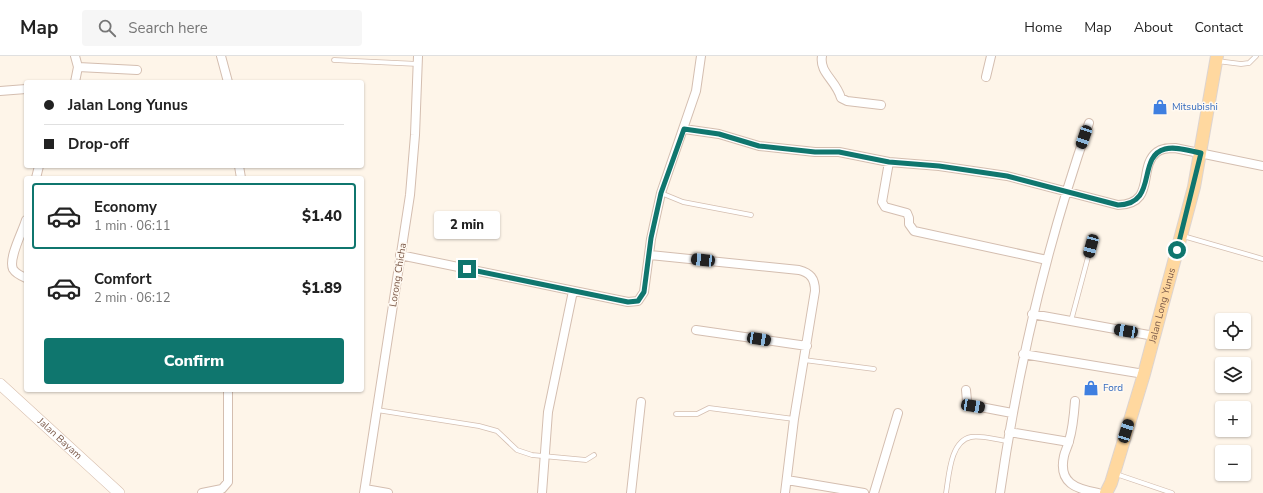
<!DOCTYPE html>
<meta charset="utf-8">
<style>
body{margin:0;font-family:"Nunito Sans",sans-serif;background:#f6f6f6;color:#222;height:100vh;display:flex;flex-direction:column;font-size:15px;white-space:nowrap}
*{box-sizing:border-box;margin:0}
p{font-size:13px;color:#767676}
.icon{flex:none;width:22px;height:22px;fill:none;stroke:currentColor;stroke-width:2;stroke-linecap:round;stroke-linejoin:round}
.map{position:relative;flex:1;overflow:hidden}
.sheet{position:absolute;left:24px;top:120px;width:340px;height:216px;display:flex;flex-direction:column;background:#fff;border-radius:4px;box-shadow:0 1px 3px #0004}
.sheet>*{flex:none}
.top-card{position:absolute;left:24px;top:24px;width:340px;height:88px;border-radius:4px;box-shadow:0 1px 3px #0004;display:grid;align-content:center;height:88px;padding:0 20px;background:#fff}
.controls{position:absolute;left:1215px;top:257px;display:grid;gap:8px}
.controls a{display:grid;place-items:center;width:36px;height:36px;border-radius:4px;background:#fff;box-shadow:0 1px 3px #0004;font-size:20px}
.end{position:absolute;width:18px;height:18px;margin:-9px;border:5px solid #0f766e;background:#fff;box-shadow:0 0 0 2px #fff}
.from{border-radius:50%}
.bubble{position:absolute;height:28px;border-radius:4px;background:#fff;box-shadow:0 1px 3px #0004;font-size:13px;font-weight:800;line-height:28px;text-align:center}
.car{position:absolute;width:12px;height:24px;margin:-12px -6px;border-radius:5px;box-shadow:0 0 3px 1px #0007;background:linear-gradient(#222 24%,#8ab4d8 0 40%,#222 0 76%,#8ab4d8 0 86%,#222 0)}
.top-card b{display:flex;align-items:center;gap:14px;height:38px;font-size:15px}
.top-card b+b{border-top:1px solid #e0e0e0}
.top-card i{width:10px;height:10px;background:#222}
ul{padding:7px 0 0;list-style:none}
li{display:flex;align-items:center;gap:12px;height:66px;margin:0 8px 6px;padding:0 12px;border:2px solid transparent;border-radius:4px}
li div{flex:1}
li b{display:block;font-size:15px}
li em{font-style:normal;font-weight:800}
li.selected{border-color:#0f766e}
li>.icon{width:36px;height:36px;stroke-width:1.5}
.button{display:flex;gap:8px;margin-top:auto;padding:8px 20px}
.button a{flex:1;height:46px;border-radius:4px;background:#0f766e;color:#fff;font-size:16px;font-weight:800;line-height:46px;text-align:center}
header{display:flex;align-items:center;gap:24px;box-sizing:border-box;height:56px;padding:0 20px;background:#fff;border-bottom:1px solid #e0e0e0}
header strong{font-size:19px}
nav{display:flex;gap:22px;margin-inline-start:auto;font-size:14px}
.search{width:280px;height:36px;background:#f6f6f6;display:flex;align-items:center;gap:10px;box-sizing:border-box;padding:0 14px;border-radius:4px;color:#767676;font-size:15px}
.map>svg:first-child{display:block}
</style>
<header>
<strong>Map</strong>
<div class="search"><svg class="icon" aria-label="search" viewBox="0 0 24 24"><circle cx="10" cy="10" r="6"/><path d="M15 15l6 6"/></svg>Search here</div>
<nav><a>Home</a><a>Map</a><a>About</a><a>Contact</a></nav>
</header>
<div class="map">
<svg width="1263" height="437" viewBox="0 0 1263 437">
<rect width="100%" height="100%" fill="#fef5e9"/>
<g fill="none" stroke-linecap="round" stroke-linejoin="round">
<g stroke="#d4beb0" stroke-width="5.5">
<path id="lane" d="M 334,4 L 418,8
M 1217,5 L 1241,8 L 1249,7 L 1256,0
M 661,137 L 683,146 L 751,159
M 1183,180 L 1263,203
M 1071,265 L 1091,190
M 804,304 L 874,313
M 377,354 L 479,370 L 497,375 L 517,394 L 532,399 L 586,404 L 594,399
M 676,358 L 697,358 L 709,352 L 794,363
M 1116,418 L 1172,437
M 946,437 C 949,420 950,385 971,381 C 982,379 996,384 1008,385"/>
</g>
<g stroke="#d4beb0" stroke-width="10">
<path id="street" d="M 221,0 L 228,26
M 822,0 C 819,17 836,24 841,42 L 847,45 L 881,49
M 78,11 L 137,14
M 986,21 L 991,0
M 75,26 L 78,11 L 75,0
M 0,35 L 26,33
M 684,73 L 719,78 L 759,90 L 815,96 L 839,96 L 889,106 L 939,110 L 1007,120 L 1118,149 C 1157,148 1137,111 1157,96 C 1162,92 1169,92 1175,92 L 1263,110
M 889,106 L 882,146 L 885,151 L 907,157 L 909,162 L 909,168 L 914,175 L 1047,204
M 239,110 L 241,122
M 36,122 L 39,110
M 26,164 C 23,175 8,202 13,213 C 16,218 21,220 26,222
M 400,199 L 628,246 L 638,245 L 644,236 L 651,183 L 661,137 L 696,35 L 701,0
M 650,199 L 799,214 C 810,217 815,222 815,235 L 794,363 L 785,437
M 1032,258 L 1154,280
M 696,274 L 807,290
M 1023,298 L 1144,318
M 966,334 L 967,345 L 970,349 L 1012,357
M 1075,345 C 1074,359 1073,372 1069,385 C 1068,390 1065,395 1064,400 C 1058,427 1076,433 1098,437
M 1009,376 L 1069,386
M 787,424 L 864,437
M 365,433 L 388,437
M 202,437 L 222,433 L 228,426 L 228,334
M 364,437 L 410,139 L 415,79 L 418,0
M 542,437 L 548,356 L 573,235
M 631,437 L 641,346
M 874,437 L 898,357
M 1000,437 C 1018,310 1047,188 1089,67"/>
</g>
<g stroke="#d7bead" stroke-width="12">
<g id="secondary">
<path id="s1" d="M 0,328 L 119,437"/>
</g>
</g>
<g stroke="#ddd4d0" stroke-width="14">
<g id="primary">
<path id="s2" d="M 1106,437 L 1111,427 L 1144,318 L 1194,131 L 1217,0"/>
</g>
</g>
<use href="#lane" stroke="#fff" stroke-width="4"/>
<use href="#street" stroke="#fff" stroke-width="8"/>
<use href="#secondary" stroke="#fff" stroke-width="11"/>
<use href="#primary" stroke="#ffd89f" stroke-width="12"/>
</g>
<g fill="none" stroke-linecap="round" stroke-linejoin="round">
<path stroke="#0f766e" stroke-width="5" d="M 467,213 L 628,246 L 638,245 L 644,236 L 651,182 L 661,137 L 684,73 L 719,78 L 759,90 L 815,96 L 839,96 L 889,106 L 939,110 L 1007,120 L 1118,149 C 1159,148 1136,101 1165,93 C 1176,90 1190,95 1201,97 L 1177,194"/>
</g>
<defs>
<g id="shop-bare" transform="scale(1.2)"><path d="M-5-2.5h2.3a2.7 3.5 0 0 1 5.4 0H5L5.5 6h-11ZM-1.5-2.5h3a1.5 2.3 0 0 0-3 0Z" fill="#3f7fe0" stroke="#fff9f1" stroke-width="2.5" paint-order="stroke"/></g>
</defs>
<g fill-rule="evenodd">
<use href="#shop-bare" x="1160" y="51"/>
<use href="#shop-bare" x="1091" y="332"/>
</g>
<g text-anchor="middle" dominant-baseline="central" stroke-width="3" stroke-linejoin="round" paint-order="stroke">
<g font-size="10" fill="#366cbe" stroke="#fff9f1" text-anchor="start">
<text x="1172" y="51">Mitsubishi</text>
<text x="1103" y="332">Ford</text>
</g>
<g font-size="10" fill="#7b5a4a" stroke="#fff9f1">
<text transform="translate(398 219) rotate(-81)">Lorong Chicha</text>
<text stroke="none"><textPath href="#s2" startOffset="196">Jalan Long Yunus</textPath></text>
<text stroke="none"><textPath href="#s1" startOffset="81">Jalan Bayam</textPath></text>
</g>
</g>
</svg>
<div class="controls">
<a><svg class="icon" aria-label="locate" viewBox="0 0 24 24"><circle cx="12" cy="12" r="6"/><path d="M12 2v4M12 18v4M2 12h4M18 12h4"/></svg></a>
<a><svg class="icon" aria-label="layers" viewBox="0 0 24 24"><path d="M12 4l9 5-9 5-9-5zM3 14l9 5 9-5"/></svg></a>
<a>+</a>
<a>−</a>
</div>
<i class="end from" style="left:1177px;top:194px"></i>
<i class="end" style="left:467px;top:213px"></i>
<div class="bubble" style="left:434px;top:155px;width:66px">2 min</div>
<i class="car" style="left:1084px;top:81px;rotate:199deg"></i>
<i class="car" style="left:1091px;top:190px;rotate:195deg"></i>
<i class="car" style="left:703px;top:204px;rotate:276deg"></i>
<i class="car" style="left:1126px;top:275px;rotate:280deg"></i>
<i class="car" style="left:759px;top:283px;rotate:99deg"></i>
<i class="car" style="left:973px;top:350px;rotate:100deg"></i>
<i class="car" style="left:1126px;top:375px;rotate:17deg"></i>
<div class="top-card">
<b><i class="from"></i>Jalan Long Yunus</b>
<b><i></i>Drop-off</b>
</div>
<section class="sheet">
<ul>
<li class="selected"><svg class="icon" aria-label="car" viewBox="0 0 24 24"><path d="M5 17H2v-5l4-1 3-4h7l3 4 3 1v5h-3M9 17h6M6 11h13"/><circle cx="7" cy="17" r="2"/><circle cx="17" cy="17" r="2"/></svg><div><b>Economy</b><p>1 min · 06:11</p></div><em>$1.40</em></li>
<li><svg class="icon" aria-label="car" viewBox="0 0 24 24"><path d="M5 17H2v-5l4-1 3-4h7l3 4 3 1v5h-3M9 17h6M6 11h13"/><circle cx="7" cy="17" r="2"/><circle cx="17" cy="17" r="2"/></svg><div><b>Comfort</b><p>2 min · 06:12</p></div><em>$1.89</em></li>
</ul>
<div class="button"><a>Confirm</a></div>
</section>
</div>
